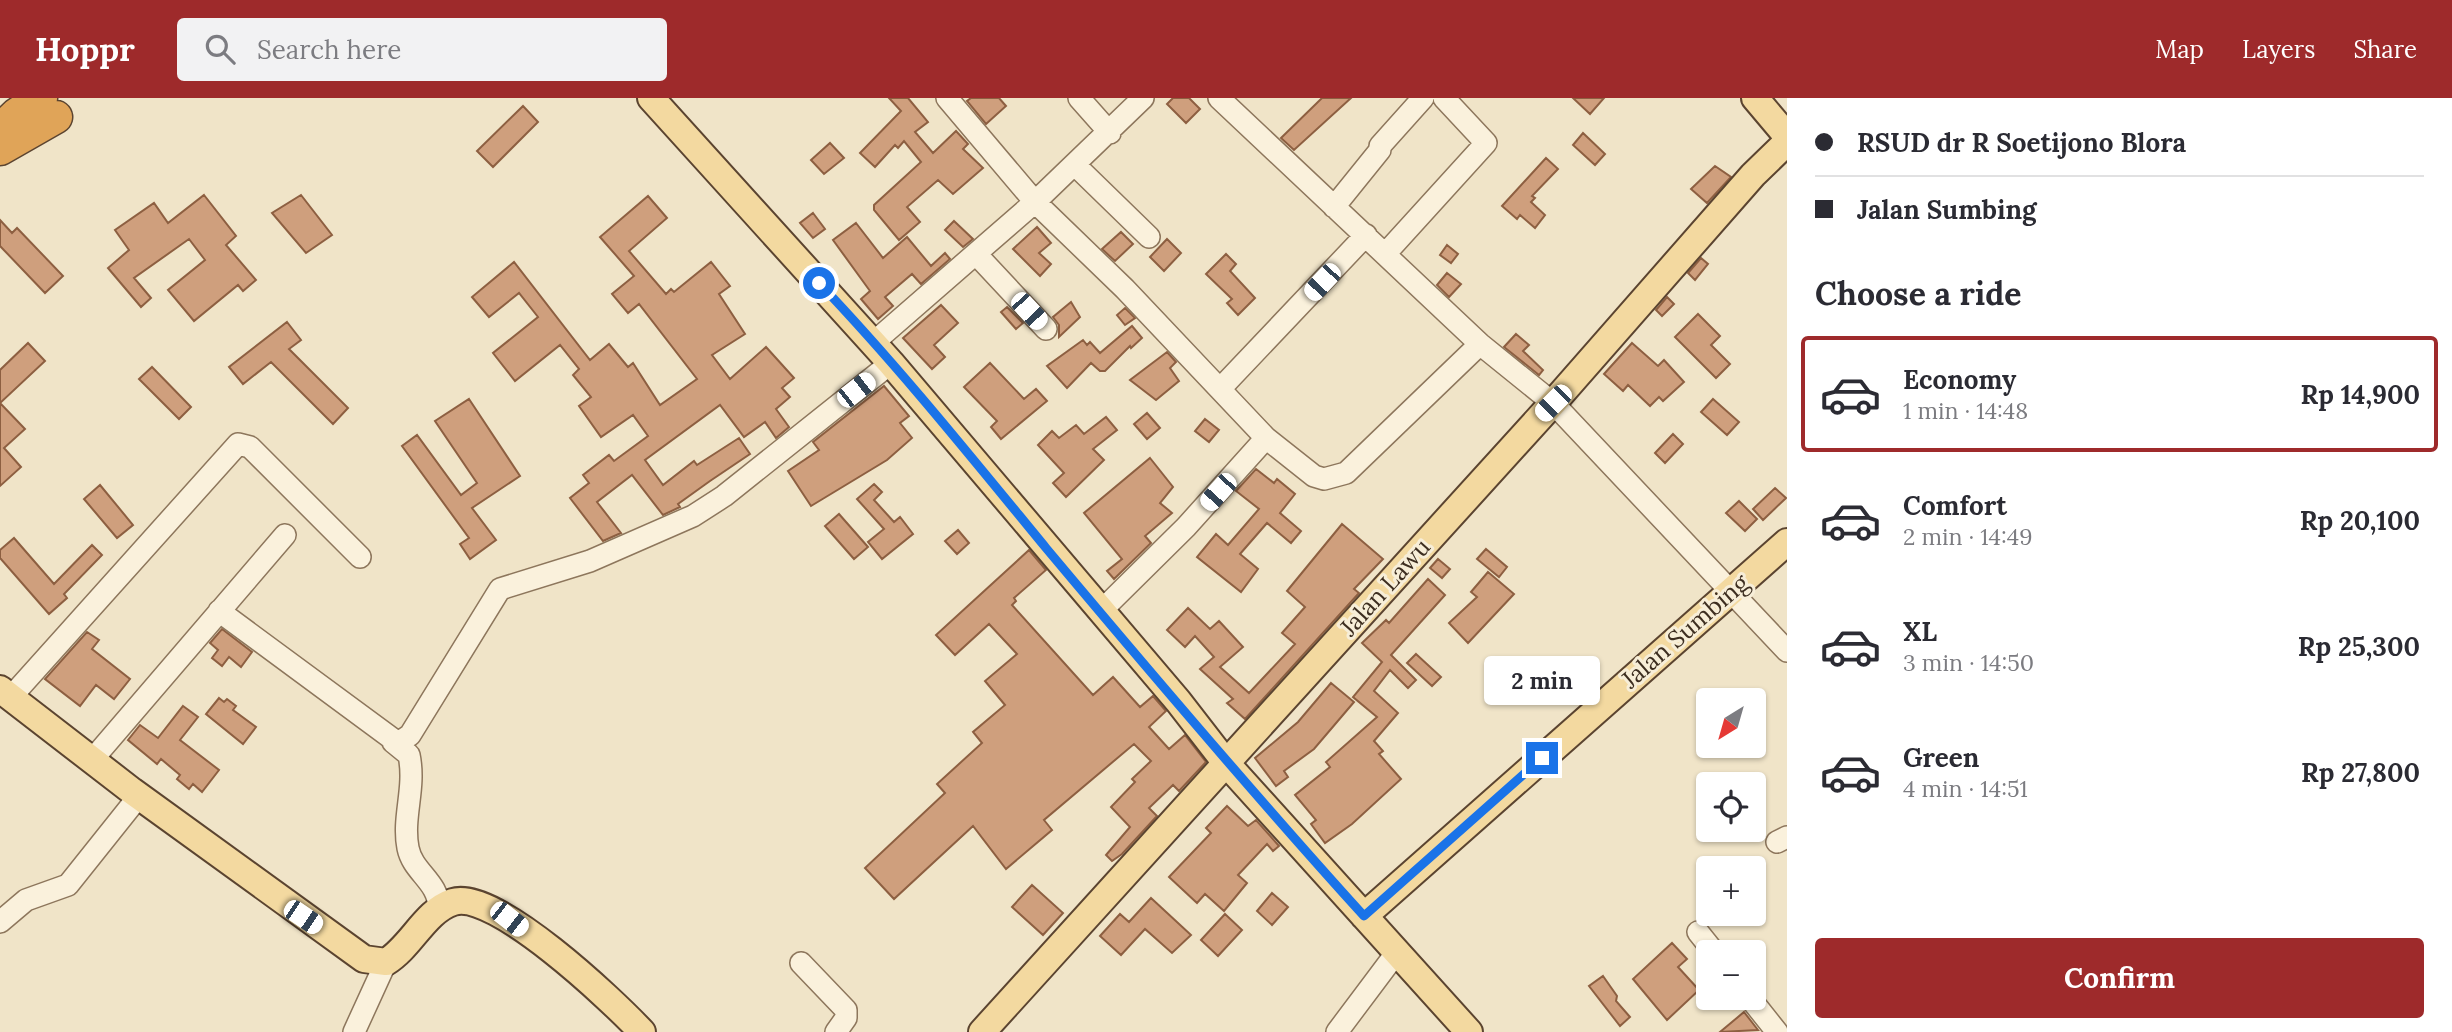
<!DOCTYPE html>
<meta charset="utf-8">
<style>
body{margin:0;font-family:Lora,serif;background:#f2f2f3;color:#2b2b33;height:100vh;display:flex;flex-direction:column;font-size:26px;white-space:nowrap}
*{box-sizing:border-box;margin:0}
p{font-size:23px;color:#7c7c81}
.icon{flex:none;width:38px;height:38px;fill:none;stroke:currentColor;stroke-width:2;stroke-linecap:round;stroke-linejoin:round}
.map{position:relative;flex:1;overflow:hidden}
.sheet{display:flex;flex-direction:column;background:#fff;width:665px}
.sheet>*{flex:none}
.banner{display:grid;align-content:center;height:154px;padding:0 28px;background:#fff}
.needle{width:46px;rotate:217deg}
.tools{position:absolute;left:1696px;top:590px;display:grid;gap:14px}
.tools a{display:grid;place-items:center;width:70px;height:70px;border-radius:7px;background:#fff;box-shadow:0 2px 5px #0004;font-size:35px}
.end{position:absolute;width:32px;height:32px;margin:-16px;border:9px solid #1a73e8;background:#fff;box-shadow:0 0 0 4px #fff}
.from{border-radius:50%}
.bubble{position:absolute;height:49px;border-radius:7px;background:#fff;box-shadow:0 2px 5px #0004;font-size:23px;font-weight:700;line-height:49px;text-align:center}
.car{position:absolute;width:21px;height:42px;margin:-21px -10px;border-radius:9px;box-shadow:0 0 5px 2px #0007;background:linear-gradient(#fff 24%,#345 0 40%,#fff 0 76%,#345 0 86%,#fff 0)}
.banner b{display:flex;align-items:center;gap:24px;height:66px;font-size:26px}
.banner b+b{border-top:2px solid #e1e1e2}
.banner i{width:18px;height:18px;background:#2b2b33}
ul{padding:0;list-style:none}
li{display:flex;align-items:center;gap:21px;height:116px;margin:0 14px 10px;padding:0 14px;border:4px solid transparent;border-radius:7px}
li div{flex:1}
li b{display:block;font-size:26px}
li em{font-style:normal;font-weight:700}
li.current{border-color:#9e2a2b}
li>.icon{width:63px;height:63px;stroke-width:1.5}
h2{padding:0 28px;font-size:32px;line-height:84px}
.cta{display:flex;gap:14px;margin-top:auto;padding:14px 28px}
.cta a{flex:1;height:80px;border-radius:7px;background:#9e2a2b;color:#fff;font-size:28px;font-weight:700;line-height:80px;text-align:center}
header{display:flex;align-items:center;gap:42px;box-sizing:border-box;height:98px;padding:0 35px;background:#9e2a2b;color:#fff}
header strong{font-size:33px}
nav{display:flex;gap:38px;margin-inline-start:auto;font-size:24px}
.search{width:490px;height:63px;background:#f2f2f3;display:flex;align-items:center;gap:18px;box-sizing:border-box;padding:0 24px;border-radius:7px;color:#7c7c81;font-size:26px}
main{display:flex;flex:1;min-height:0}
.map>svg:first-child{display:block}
</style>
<header>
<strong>Hoppr</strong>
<div class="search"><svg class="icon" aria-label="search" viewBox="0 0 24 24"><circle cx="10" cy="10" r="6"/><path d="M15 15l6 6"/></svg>Search here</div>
<nav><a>Map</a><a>Layers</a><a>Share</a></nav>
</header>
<main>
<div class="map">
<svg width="1787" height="934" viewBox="0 0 1787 934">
<rect width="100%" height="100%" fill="#f0e4c8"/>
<path fill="#cf9f7d" stroke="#8d5f41" stroke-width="2" d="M 889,0 L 908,0 L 928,24 L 915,34 L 933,55 L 956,33 L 968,46 L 963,51 L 983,70 L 953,96 L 938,82 L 907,109 L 920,124 L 899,142 L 874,112 L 874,107 L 921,64 L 904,43 L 898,50 L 895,47 L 875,69 L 860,55 L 901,13 Z
M 971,0 L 999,0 L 1006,8 L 986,26 L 967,3 Z
M 1173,0 L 1189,0 L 1200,11 L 1186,25 L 1167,6 Z
M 1322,0 L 1351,0 L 1294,52 L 1281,40 Z
M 1573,0 L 1604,0 L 1590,16 Z
M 523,8 L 538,24 L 493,69 L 477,53 Z
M 1583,35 L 1605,56 L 1595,67 L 1573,47 Z
M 830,45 L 844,60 L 824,76 L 811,62 Z
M 1546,60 L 1558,71 L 1532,98 L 1535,100 L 1531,104 L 1545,117 L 1535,130 L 1520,117 L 1517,121 L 1502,108 Z
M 1715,68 L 1731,79 L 1707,105 L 1691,91 Z
M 204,97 L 236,138 L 226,147 L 256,182 L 243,193 L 238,187 L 194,223 L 168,192 L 205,162 L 189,141 L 134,180 L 151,200 L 141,209 L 108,170 L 129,152 L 115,132 L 154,105 L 168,125 Z
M 301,97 L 332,137 L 306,155 L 272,115 Z
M 648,98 L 667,120 L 629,153 L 666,196 L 671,191 L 674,194 L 711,164 L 730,188 L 719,196 L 745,236 L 712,257 L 730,281 L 766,249 L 794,280 L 782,290 L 790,299 L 776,311 L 789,329 L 776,340 L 765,324 L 744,339 L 720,307 L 645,362 L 663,387 L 694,363 L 697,367 L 739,340 L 750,356 L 710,383 L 678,406 L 680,409 L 663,417 L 632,377 L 597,404 L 621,435 L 603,443 L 570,400 L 589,385 L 583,377 L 609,357 L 614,363 L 648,338 L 633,317 L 601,339 L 579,308 L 591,299 L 573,277 L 579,271 L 560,247 L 515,283 L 493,255 L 538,219 L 519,195 L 489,219 L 472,199 L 514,164 L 590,262 L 609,246 L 628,269 L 633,265 L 660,307 L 697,281 L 639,206 L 628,215 L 612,196 L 634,178 L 600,139 Z
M 813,115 L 825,131 L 813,140 L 800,125 Z
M 0,122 L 12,135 L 17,130 L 63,178 L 45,195 L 0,148 Z
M 954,123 L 973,141 L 963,149 L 945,132 Z
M 856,125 L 883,160 L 907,139 L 931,168 L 945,155 L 950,161 L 921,186 L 912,176 L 885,199 L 893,208 L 878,221 L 861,201 L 870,193 L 833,142 Z
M 1037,129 L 1051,145 L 1039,155 L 1051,166 L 1040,178 L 1013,151 Z
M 1121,134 L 1133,146 L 1115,163 L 1102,151 Z
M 1167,141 L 1181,155 L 1164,173 L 1150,159 Z
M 1447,147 L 1458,156 L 1451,165 L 1440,157 Z
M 1226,156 L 1236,166 L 1230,173 L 1255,200 L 1238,217 L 1227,205 L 1232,201 L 1206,176 Z
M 1701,160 L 1708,166 L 1695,182 L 1688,175 Z
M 1447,175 L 1461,186 L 1449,199 L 1437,187 Z
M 1667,199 L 1674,206 L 1662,218 L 1656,212 Z
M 1071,204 L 1080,219 L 1059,239 L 1059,227 L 1053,219 Z
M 941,207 L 958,225 L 934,247 L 945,259 L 932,271 L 903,240 Z
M 1007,209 L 1023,225 L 1016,231 L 1001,214 Z
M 1125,210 L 1135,220 L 1125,227 L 1117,217 Z
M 1698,216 L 1720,238 L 1711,247 L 1730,266 L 1716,280 L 1675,239 Z
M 287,224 L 301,242 L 289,251 L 348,310 L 333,326 L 271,264 L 243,286 L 229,269 Z
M 1132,228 L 1142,240 L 1131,250 L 1130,248 L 1105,273 L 1100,273 L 1091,265 L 1067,290 L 1047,268 L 1083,242 L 1087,247 L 1090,244 L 1100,255 Z
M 1516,236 L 1529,247 L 1523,253 L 1543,272 L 1539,277 L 1504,249 Z
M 28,245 L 45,263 L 0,305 L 25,331 L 4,350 L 21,369 L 0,388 L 0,272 Z
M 1632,245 L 1658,268 L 1664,262 L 1684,284 L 1663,303 L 1659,299 L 1650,308 L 1628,287 L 1623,293 L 1604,276 Z
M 1167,254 L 1176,264 L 1170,270 L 1179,283 L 1156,302 L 1130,282 Z
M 990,265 L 1024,301 L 1036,291 L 1047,303 L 1001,341 L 991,329 L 997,323 L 964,289 Z
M 152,269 L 191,309 L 179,321 L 139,281 Z
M 884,288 L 909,318 L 900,325 L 912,340 L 887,362 L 811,408 L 788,373 L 819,352 L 813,344 Z
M 469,301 L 520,378 L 472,410 L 496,442 L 470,461 L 460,446 L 469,440 L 402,348 L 417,337 L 461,397 L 477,385 L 435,323 Z
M 1713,301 L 1739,324 L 1727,337 L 1701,314 Z
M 1147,315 L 1160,330 L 1147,341 L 1134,326 Z
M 1106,319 L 1117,332 L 1093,351 L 1104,362 L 1066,399 L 1053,385 L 1064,375 L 1038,347 L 1052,333 L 1059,340 L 1076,327 L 1084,336 Z
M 1205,321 L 1219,332 L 1209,344 L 1195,333 Z
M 1673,336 L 1683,346 L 1665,365 L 1655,355 Z
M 1150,360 L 1173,389 L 1160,405 L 1172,415 L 1145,438 L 1151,445 L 1114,481 L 1107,473 L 1122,461 L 1084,415 Z
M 1256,371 L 1274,385 L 1277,381 L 1295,396 L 1280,415 L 1301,433 L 1291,445 L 1267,425 L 1240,456 L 1258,471 L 1241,494 L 1197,459 L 1216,436 L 1228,447 L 1259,411 L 1236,393 Z
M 874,386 L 882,394 L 874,402 L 894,424 L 900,419 L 913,436 L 882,461 L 868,444 L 884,431 L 857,401 Z
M 100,387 L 133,427 L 117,440 L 84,401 Z
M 1775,390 L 1786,400 L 1763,422 L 1753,411 Z
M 1739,403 L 1757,421 L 1745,433 L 1726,415 Z
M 839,416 L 868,449 L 854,461 L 825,428 Z
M 1342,426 L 1383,461 L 1354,491 L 1359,495 L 1245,621 L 1227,605 L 1233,601 L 1200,571 L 1214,559 L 1195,538 L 1185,549 L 1167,532 L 1188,510 L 1210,531 L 1219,523 L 1243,549 L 1220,569 L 1249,595 L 1295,546 L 1282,535 L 1305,509 L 1287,493 Z
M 958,432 L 969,445 L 957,456 L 945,443 Z
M 14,440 L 54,486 L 92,447 L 102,457 L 64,496 L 67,500 L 49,516 L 0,460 L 0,452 Z
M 1486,451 L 1507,469 L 1499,479 L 1477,461 Z
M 1029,452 L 1046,472 L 1014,500 L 1016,503 L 1012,507 L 1093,597 L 1113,579 L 1140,609 L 1153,598 L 1166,613 L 1149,629 L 1169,651 L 1185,637 L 1206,664 L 1179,693 L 1173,687 L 1149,710 L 1157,718 L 1122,756 L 1112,763 L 1106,757 L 1130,729 L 1111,709 L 1135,684 L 1132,681 L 1151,663 L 1134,646 L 1044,722 L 1052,732 L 1006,771 L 973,728 L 894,801 L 865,770 L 945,695 L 937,686 L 982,645 L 973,634 L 1005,607 L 985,583 L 1017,556 L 989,526 L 955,557 L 936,537 Z
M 1438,461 L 1450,471 L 1442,480 L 1430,470 Z
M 1488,474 L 1514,496 L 1468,545 L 1449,525 L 1477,499 L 1471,494 Z
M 1428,481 L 1445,497 L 1391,557 L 1416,582 L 1408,590 L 1390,572 L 1374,593 L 1398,615 L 1374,643 L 1383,653 L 1379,656 L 1401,681 L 1352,726 L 1325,745 L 1311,726 L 1316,722 L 1295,697 L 1330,669 L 1326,664 L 1377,619 L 1353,599 L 1382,564 L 1362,545 L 1386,522 L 1389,525 Z
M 222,531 L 252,554 L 241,569 L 229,559 L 222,568 L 212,560 L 218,552 L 210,545 Z
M 87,534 L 99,542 L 92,551 L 130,581 L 114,601 L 96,587 L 80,608 L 45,581 Z
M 1416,556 L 1441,579 L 1432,588 L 1407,565 Z
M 1331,585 L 1354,604 L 1314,651 L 1284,673 L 1288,679 L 1276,688 L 1255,660 L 1298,624 Z
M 219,600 L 224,604 L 227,601 L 236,608 L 233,612 L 256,629 L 243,646 L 206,616 Z
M 183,608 L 198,619 L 180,642 L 219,672 L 202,694 L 193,686 L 189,691 L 177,681 L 180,677 L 161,661 L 157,666 L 128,642 L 140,627 L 158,640 Z
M 1227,708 L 1248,728 L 1256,722 L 1279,748 L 1273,753 L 1267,746 L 1238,777 L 1247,785 L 1224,813 L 1205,796 L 1197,805 L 1169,779 L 1211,735 L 1206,730 Z
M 1032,787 L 1063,815 L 1043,837 L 1012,809 Z
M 1272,795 L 1288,809 L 1272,827 L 1257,813 Z
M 1151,800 L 1191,837 L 1172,855 L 1145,831 L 1121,857 L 1100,838 L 1120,816 L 1129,824 Z
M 1225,816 L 1242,832 L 1218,858 L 1201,842 Z
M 1672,845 L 1687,861 L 1678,869 L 1699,892 L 1667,922 L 1633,881 Z
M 1603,878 L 1617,898 L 1616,903 L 1630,919 L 1620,928 L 1589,888 Z
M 1744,914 L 1758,932 L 1720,934 Z"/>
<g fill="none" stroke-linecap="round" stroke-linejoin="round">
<g stroke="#8d765c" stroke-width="24">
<path id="minor" d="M 947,0 L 1035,104 L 1125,191 L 1266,340 L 1186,429 L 1100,514
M 1079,0 L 1110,35
M 1219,0 L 1480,246 L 1553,305 L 1787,553
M 1075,67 L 1149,139
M 1334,109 L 1380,52 L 1380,48 L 1423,0
M 1386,155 L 1486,45 L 1444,0
M 977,157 L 1046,231
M 873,245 L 1035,104 L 1143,0
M 1220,291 L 1366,137
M 1266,340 L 1314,378 L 1324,381 L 1346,375 L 1480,246
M 219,513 L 398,645 L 410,637 L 500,491 L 590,463 L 693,418 L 724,398 L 891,265
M 11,599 L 238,346 L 250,349 L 360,459
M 393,644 L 409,657 C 416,690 402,719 408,750 C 413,775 439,783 439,811
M 92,662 L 285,437
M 1777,744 L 1787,739
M 0,824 L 26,802 L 68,787 L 139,698
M 1698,834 L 1714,854
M 801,865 L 846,912 L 846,920 L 836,934
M 1750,900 L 1777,934
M 354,934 L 386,864
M 1337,934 L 1397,854"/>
</g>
<g stroke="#5b4430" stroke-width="30">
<path id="major" d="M 651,0 L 891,265 L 1178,603 L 1226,665 L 1469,934
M 1755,0 L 1787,38
M 0,591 L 132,693 L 364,861 L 386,864 C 411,849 425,813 453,804 C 494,790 613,903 642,934
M 1364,818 L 1787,444
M 982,934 L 1553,305 L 1753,77 L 1787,44"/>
</g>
<g stroke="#5b4430" stroke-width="35">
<path id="highway" d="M 0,32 L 17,16 L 41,0
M 0,51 L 56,19"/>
</g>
<use href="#minor" stroke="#faf1dc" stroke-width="21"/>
<use href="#major" stroke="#f3d9a0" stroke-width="26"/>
<use href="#highway" stroke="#e0a458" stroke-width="32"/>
</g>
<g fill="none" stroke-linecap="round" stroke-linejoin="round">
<path stroke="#1a73e8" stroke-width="9" d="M 819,185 C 899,269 972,360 1046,450 C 1150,574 1255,698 1364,818 L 1542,660"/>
</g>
<g text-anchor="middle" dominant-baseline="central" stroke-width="6" stroke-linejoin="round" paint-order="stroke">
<g font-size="24" fill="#3d2e20" stroke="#f7eed8">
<text transform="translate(1385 489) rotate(-48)">Jalan Lawu</text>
<text transform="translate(1685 533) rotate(-41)">Jalan Sumbing</text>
</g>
</g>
</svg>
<div class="tools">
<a><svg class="needle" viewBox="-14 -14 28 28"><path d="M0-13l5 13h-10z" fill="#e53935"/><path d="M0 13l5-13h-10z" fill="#7c7c81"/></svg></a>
<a><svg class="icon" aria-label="locate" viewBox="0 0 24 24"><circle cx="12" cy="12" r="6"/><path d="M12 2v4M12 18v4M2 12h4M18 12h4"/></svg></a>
<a>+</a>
<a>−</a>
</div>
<i class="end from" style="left:819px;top:185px"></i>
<i class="end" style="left:1542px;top:660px"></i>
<div class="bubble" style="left:1484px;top:558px;width:116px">2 min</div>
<i class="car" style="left:1322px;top:184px;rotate:223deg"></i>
<i class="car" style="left:1029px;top:213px;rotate:137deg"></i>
<i class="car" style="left:856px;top:292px;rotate:52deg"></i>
<i class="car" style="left:1553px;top:305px;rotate:225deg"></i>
<i class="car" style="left:1218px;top:394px;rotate:222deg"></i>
<i class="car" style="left:303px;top:819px;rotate:124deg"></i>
<i class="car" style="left:509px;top:821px;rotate:128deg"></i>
</div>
<section class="sheet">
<div class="banner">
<b><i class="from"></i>RSUD dr R Soetijono Blora</b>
<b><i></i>Jalan Sumbing</b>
</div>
<h2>Choose a ride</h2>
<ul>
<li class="current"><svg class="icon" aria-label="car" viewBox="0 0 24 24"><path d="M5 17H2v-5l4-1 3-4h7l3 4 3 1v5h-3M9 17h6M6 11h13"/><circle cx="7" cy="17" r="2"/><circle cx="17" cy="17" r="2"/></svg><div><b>Economy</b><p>1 min · 14:48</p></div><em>Rp 14,900</em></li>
<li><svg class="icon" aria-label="car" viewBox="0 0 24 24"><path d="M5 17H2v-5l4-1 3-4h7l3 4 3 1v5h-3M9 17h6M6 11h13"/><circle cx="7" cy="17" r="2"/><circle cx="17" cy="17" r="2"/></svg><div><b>Comfort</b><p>2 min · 14:49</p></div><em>Rp 20,100</em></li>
<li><svg class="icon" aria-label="car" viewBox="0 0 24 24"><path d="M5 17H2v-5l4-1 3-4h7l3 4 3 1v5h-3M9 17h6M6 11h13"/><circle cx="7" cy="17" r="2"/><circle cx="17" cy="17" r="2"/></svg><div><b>XL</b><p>3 min · 14:50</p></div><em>Rp 25,300</em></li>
<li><svg class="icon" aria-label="car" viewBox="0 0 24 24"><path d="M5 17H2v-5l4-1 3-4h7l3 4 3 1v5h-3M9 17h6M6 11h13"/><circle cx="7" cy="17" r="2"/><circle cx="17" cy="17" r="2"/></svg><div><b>Green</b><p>4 min · 14:51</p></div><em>Rp 27,800</em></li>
</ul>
<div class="cta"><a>Confirm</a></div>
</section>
</main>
